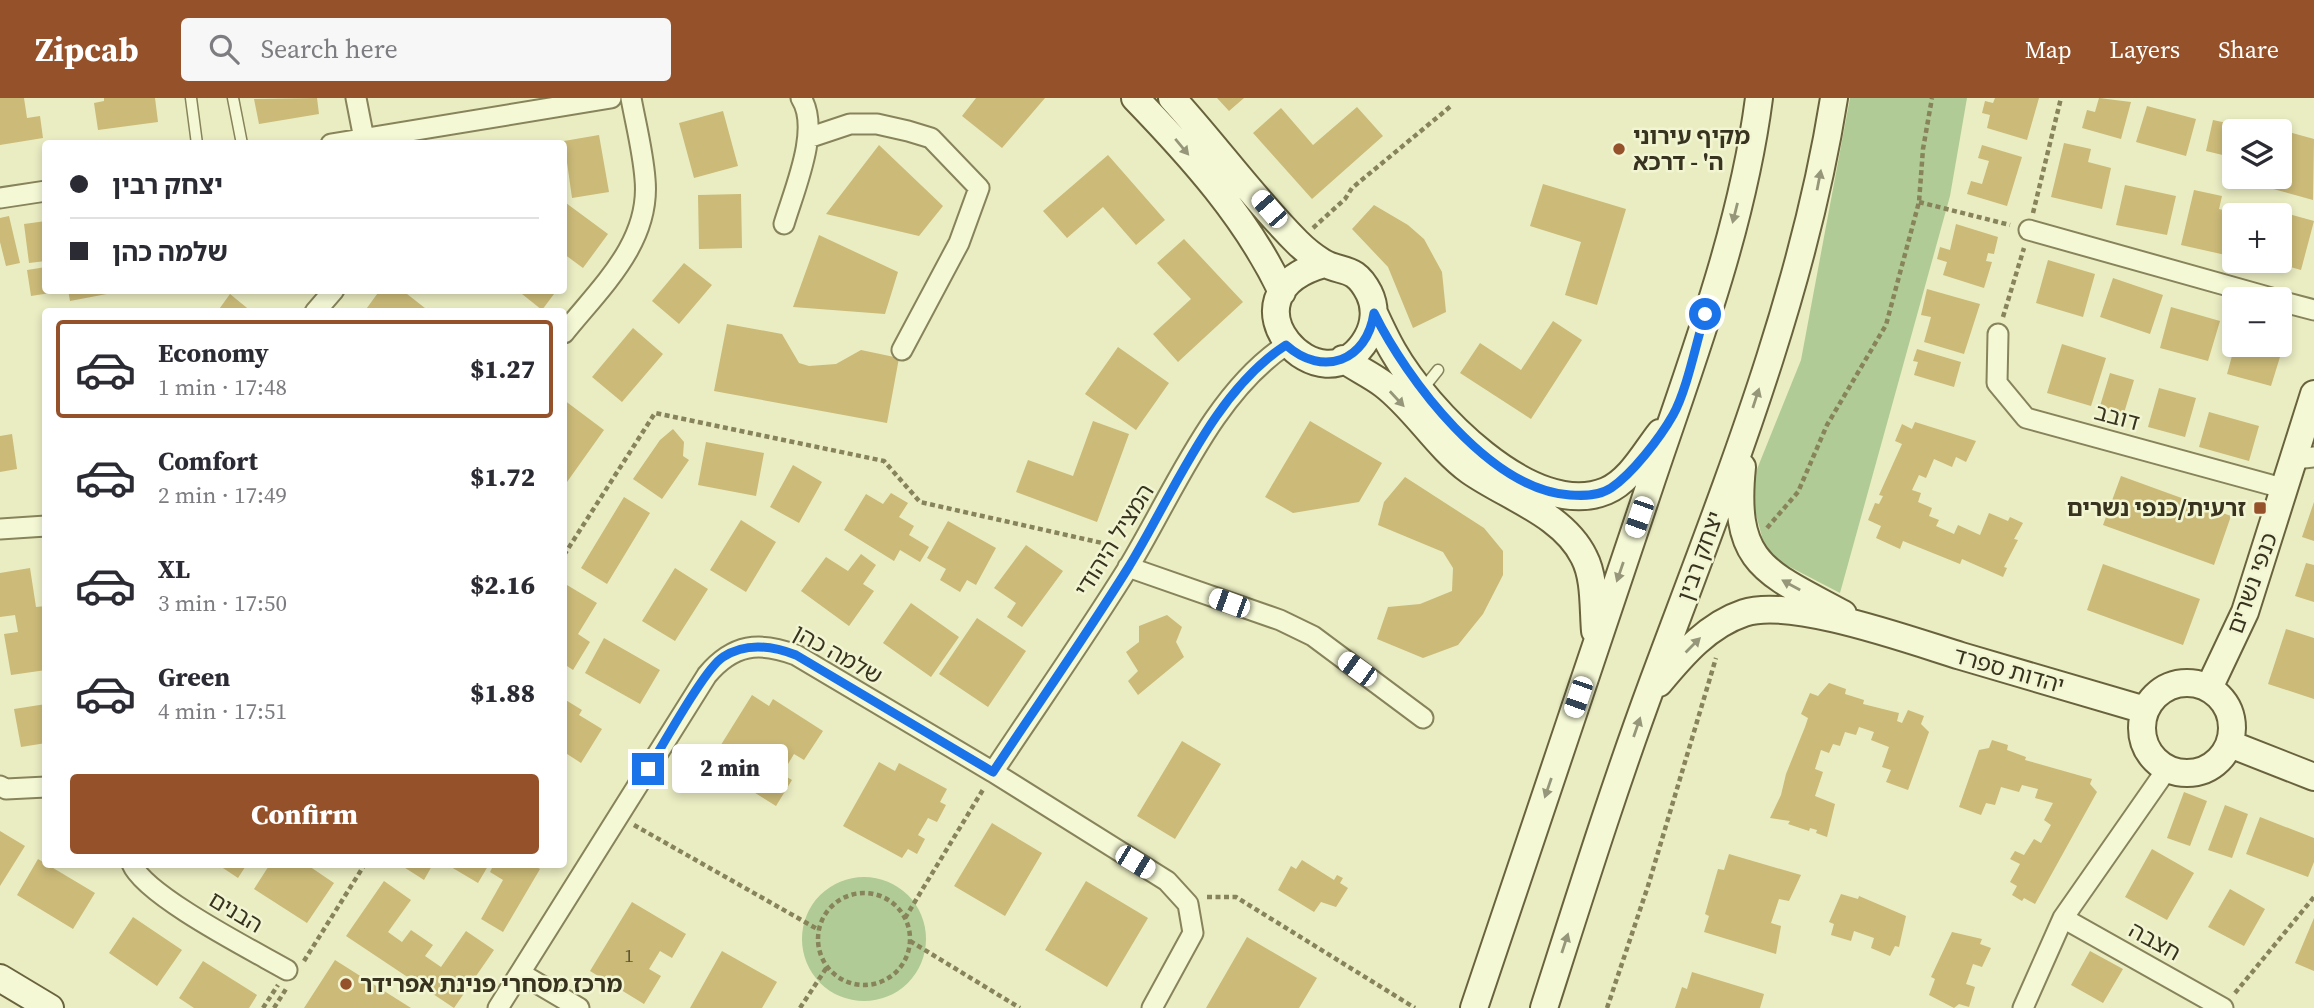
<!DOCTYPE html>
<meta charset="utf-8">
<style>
body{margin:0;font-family:"Source Serif 4","Noto Sans Hebrew",serif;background:#f7f7f7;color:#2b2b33;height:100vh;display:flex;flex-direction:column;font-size:26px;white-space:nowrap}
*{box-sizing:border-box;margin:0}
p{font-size:23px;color:#7c7c81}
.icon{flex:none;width:38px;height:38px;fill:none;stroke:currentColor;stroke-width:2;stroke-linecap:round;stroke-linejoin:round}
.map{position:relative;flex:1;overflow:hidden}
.panel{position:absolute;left:42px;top:210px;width:525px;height:560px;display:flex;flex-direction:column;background:#fff;border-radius:7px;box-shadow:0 4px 10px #0003}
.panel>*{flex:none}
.hud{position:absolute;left:42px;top:42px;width:525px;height:154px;border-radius:7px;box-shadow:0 4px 10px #0003;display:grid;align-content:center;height:154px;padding:0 28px;background:#fff}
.fabs{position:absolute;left:2222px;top:21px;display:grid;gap:14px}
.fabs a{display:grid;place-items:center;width:70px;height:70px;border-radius:7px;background:#fff;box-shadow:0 4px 10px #0003;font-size:35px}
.end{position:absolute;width:32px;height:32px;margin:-16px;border:9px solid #1a73e8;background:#fff;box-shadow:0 0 0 4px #fff}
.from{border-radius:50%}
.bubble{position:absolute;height:49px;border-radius:7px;background:#fff;box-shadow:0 4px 10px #0003;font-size:23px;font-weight:800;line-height:49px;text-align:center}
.car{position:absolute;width:21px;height:42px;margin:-21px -10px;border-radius:9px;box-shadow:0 0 5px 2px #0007;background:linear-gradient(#fff 24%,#345 0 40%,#fff 0 76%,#345 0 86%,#fff 0)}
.hud b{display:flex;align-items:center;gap:24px;height:66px;font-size:26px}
.hud b+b{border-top:2px solid #e1e1e2}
.hud i{width:18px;height:18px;background:#2b2b33}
ul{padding:12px 0 0;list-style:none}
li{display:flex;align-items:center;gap:21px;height:98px;margin:0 14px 10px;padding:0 14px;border:4px solid transparent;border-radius:7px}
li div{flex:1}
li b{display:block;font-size:26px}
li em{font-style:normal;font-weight:800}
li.active{border-color:#95522a}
li>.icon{width:63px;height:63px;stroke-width:1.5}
.primary-button{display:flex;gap:14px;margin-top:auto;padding:14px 28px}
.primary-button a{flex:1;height:80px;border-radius:7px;background:#95522a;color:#fff;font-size:28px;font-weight:800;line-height:80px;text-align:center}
header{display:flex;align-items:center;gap:42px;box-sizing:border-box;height:98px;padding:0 35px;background:#95522a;color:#fff}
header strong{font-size:33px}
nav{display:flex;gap:38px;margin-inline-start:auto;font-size:24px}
.search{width:490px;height:63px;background:#f7f7f7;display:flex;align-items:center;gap:18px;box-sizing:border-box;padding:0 24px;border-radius:7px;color:#7c7c81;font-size:26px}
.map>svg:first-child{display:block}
</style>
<header>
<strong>Zipcab</strong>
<div class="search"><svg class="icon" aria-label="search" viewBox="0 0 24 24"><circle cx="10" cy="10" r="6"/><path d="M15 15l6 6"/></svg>Search here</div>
<nav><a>Map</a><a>Layers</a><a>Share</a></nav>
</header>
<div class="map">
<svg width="2314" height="910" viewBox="0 0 2314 910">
<rect width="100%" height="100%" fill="#eaedc2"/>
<path fill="#b1cb96" d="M 1850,0 L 1967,0 L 1950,98 L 1840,495 L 1767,457 L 1749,391 L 1801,262 Z
M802 841a62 62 0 1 1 124 0a62 62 0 1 1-124 0Z"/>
<path fill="#cbba78" d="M 0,0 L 24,0 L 27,20 L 40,18 L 43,40 L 0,47 Z
M 104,0 L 155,0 L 158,24 L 98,32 L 94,5 L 104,3 Z
M 317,0 L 319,16 L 259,26 L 254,1 Z
M 976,0 L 1045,0 L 1002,50 L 962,18 Z
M 1217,0 L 1244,0 L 1229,13 Z
M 1995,0 L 2039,0 L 2027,42 L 1987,30 L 1990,17 L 1982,15 L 1985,3 L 1993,5 Z
M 2099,0 L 2131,4 L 2121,41 L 2082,30 L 2087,12 L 2095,14 Z
M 2147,8 L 2196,21 L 2186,58 L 2136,44 Z
M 1357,9 L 1383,38 L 1312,101 L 1253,35 L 1281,10 L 1313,47 Z
M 723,13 L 738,68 L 694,80 L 679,25 Z
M 2213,22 L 2259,32 L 2258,33 L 2235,33 L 2235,60 L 2206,53 Z
M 2282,32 L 2314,41 L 2313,102 L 2266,89 L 2269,79 L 2280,79 Z
M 599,37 L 609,94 L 572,100 L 564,43 Z
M 2064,45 L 2091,51 L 2088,64 L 2111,70 L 2102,111 L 2051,99 Z
M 879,47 L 943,108 L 919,138 L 826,116 Z
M 1982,47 L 2022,59 L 2007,108 L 1967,96 L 1971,83 L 1982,86 L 1989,63 L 1978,60 Z
M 1108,57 L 1165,122 L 1136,147 L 1103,109 L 1067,140 L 1043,113 Z
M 1543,86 L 1626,111 L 1597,207 L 1565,197 L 1581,144 L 1530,128 Z
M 2125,87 L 2176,98 L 2167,137 L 2116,127 Z
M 2194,92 L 2222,98 L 2219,111 L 2240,116 L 2235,117 L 2230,158 L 2181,147 Z
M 741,96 L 742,150 L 699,151 L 698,97 Z
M 566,105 L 608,136 L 583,170 L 564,156 Z
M 1374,107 L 1408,127 L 1424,141 L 1442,174 L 1446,214 L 1413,230 L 1388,169 L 1352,131 Z
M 2267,110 L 2314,123 L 2301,172 L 2272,164 L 2280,163 L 2280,117 L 2265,117 Z
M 9,118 L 20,165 L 6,168 L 0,144 L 0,120 Z
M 46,123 L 46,163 L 29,165 L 24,126 Z
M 1956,126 L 1998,139 L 1994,156 L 1988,155 L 1986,163 L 1992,164 L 1984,190 L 1943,177 L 1947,164 L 1937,161 L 1940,149 L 1950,152 Z
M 819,137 L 898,174 L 885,216 L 793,209 Z
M 1184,141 L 1243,204 L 1178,264 L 1153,236 L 1191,201 L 1157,165 Z
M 2048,162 L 2095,176 L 2083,219 L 2036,205 Z
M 684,165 L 712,187 L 679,226 L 652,203 Z
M 46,169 L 46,192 L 57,194 L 31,198 L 27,172 Z
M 2113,180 L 2163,197 L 2150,236 L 2100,219 Z
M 1927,191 L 1980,206 L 1964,256 L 1924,244 L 1931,219 L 1921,217 Z
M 68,192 L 112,192 L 112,195 L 70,203 Z
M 380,192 L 402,192 L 430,214 L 364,214 Z
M 517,192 L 557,192 L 542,212 Z
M 230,196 L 252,214 L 217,214 Z
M 2171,209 L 2220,223 L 2208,263 L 2160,250 Z
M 1553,223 L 1582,242 L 1531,321 L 1460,275 L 1480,245 L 1521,272 Z
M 727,226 L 782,236 L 799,265 L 809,268 L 836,266 L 861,252 L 899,260 L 887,325 L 714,293 Z
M 633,230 L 663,256 L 622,304 L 592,279 Z
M 2062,246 L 2106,260 L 2091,308 L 2047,295 Z
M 2235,247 L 2280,259 L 2271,288 L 2227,276 Z
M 1118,249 L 1169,285 L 1136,332 L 1085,296 Z
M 1917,251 L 1961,264 L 1954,289 L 1914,277 L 1918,264 L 1913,263 Z
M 2110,275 L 2134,282 L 2124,315 L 2100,308 Z
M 2159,290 L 2196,300 L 2185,339 L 2148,329 Z
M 564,302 L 604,332 L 567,384 L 564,381 Z
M 2209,314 L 2259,328 L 2249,363 L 2199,349 Z
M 1093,323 L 1129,336 L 1097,424 L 1016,394 L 1028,362 L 1073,378 Z
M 1310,323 L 1382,365 L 1359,404 L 1293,415 L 1265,399 Z
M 1915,324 L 1976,343 L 1966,364 L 1956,359 L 1952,369 L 1934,361 L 1926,380 L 1919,377 L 1912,392 L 1921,395 L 1918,404 L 1932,410 L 1929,418 L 1939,422 L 1936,428 L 1954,436 L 1958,427 L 1980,437 L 1989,415 L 2008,423 L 2010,419 L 2023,425 L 2014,441 L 2018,442 L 2004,469 L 2007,470 L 2003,479 L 1962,461 L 1960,466 L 1903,443 L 1900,451 L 1876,440 L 1881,428 L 1868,422 L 1875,405 L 1879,406 L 1883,398 L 1879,397 L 1902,346 L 1895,343 L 1902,326 L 1912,331 Z
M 673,331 L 684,344 L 683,358 L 689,362 L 662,401 L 633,381 L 660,342 Z
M 12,336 L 17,371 L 0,374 L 0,338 Z
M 706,344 L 764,355 L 756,398 L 698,387 Z
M 793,367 L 822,384 L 799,425 L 770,409 Z
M 2121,378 L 2231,418 L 2214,467 L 2103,427 Z
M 1405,379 L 1484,430 L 1503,453 L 1503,477 L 1483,516 L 1458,547 L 1423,560 L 1377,541 L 1388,509 L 1420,506 L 1452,493 L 1453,470 L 1443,454 L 1378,427 L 1384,404 Z
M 891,395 L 908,405 L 899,419 L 914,428 L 909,437 L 929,449 L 920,464 L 900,452 L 894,463 L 844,432 L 866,396 L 883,406 Z
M 624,399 L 650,415 L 607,486 L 581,470 Z
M 2314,404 L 2314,443 L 2302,439 Z
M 741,422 L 776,444 L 746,494 L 710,472 Z
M 948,423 L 996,450 L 976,487 L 967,482 L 960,494 L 940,482 L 946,471 L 927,460 Z
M 1026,447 L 1063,473 L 1022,529 L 1007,519 L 1016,505 L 994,490 Z
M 861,456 L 876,467 L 863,486 L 874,493 L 849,528 L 801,493 L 826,459 L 848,473 Z
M 2306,465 L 2314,467 L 2314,504 L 2295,498 Z
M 2103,466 L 2200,501 L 2183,547 L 2087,512 Z
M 30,470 L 36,509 L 46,508 L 46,527 L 42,528 L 46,572 L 11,577 L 4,536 L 18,534 L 15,517 L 0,519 L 0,475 Z
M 675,470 L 708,491 L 675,543 L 642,523 Z
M 567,487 L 597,505 L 578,536 L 590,544 L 573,572 L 564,566 L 564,493 Z
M 911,505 L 959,539 L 931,579 L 883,545 Z
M 1167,517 L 1182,529 L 1176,544 L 1184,559 L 1138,597 L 1128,583 L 1138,573 L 1126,554 L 1139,544 L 1139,528 Z
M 977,520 L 1026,553 L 988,609 L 939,576 Z
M 2286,531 L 2314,540 L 2314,601 L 2268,586 Z
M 604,540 L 660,572 L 640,606 L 585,575 Z
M 1829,585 L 1846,591 L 1845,596 L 1864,602 L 1863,606 L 1899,615 L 1897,623 L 1902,625 L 1908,612 L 1924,618 L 1921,626 L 1929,634 L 1908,692 L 1886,684 L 1891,672 L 1882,669 L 1889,649 L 1871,642 L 1874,634 L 1859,629 L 1856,637 L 1845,634 L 1840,648 L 1833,646 L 1829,655 L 1821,652 L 1815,671 L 1823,674 L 1815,698 L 1835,706 L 1827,739 L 1816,735 L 1817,732 L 1810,730 L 1809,733 L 1788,726 L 1790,723 L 1770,720 L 1781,697 L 1786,676 L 1805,629 L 1808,620 L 1801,616 L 1810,595 L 1818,598 Z
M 752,597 L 769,608 L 773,601 L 823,633 L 804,662 L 794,656 L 782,676 L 792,682 L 776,708 L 709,666 Z
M 564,601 L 582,612 L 579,617 L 602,631 L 581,665 L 564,654 Z
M 46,606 L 46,645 L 21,649 L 14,611 Z
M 1992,642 L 2008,647 L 2007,652 L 2026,659 L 2025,662 L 2092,681 L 2090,686 L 2097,694 L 2035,806 L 2024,800 L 2022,803 L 2012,797 L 2017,788 L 2010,784 L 2020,766 L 2010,761 L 2015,753 L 2024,757 L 2034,741 L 2041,745 L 2051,727 L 2044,722 L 2053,705 L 2035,700 L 2038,691 L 2022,687 L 2019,694 L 2001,689 L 1995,707 L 1986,705 L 1981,717 L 1959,709 L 1979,652 L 1989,650 Z
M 1182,643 L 1221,666 L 1175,741 L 1137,718 Z
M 879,664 L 895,673 L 899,665 L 947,691 L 940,704 L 946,707 L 937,724 L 928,720 L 918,737 L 925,741 L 917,756 L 908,751 L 902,760 L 843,728 Z
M 2184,694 L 2207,703 L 2190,748 L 2167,740 Z
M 2225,707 L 2248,716 L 2232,760 L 2208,752 Z
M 2260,719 L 2314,740 L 2314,764 L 2308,779 L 2246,756 Z
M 992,725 L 1042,755 L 1005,818 L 954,788 Z
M 0,733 L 25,748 L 0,788 Z
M 2152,751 L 2194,775 L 2167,822 L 2125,799 Z
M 1729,756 L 1801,777 L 1789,803 L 1779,801 L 1771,825 L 1781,828 L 1776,856 L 1704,834 L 1709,818 L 1705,816 L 1718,771 L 1724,772 Z
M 38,761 L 95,795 L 73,831 L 17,797 Z
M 1302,762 L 1334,782 L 1337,777 L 1343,780 L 1340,785 L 1348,790 L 1336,809 L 1321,804 L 1314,814 L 1278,792 L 1291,768 L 1296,771 Z
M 217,766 L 247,766 L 238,780 Z
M 270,766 L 306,766 L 334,785 L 307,825 L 254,791 Z
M 399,766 L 433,766 L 424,782 Z
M 446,766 L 487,766 L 488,768 L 478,785 Z
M 494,766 L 532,766 L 540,771 L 503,834 L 481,821 L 503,782 L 490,774 Z
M 384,783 L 411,802 L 388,834 L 402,844 L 411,832 L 433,847 L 425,858 L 441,869 L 466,833 L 494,852 L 454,910 L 346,838 Z
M 1086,783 L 1148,820 L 1107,889 L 1045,852 Z
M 2230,791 L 2265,811 L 2244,848 L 2208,829 Z
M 1841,796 L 1858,801 L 1859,798 L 1906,818 L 1899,849 L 1895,848 L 1890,858 L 1871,850 L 1874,840 L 1854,833 L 1851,843 L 1831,837 L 1834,826 L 1829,824 Z
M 632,804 L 686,836 L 672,860 L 660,853 L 649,871 L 661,878 L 644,906 L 590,873 Z
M 133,819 L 182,852 L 157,888 L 109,855 Z
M 2314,820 L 2314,873 L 2295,865 Z
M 1952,834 L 1982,841 L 1980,846 L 1991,850 L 1982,869 L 1973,866 L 1966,886 L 1975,889 L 1969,909 L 1959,906 L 1954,910 L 1929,897 L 1935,881 L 1931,879 Z
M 1247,839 L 1317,880 L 1299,910 L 1206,910 Z
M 722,853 L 777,884 L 762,910 L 690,910 Z
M 2090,853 L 2123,871 L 2103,905 L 2071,887 Z
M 335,862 L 411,910 L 304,910 Z
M 203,863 L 257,897 L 249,910 L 194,910 L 179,900 Z
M 1692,874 L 1764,896 L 1760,910 L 1675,910 L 1682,889 L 1687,891 Z"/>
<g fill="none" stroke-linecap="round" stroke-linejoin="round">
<g stroke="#87835a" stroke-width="13">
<path id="lane" d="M 191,0 L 197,46
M 233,0 L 242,46
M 1422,292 L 1438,272"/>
</g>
<g stroke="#87835a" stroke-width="23">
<path id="street" d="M 356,0 L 365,46
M 808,40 L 850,26 L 877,26 L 908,33 L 931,40 L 979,90 L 959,145 L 902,252
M 331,46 L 611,0
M 0,100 L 46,93
M 784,126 C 794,92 821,31 801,0
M 2029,132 L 2275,201
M 2280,203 L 2314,212
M 315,214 L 334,192
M 564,235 C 601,189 651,144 645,81 C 643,54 636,27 631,0
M 1998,236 L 1997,285 L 2026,320 L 2286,391
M 2295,361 L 2314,359
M 0,431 L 46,428
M 1128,469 L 1280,522 L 1313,538 L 1423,620
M 993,674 C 1038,606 1085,539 1128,470 C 1173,396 1213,295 1286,247
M 0,688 L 6,691 L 46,689
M 132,766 C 145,798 254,853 287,872
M 2063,820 L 2223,910
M 520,875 L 579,910
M 498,910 L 707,577 C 733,546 759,543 796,557 L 993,674 L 1167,783 L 1188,806 L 1193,835 L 1152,910
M 2023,910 L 2063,820 L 2167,671"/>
</g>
<g stroke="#69633d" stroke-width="30">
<path id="secondary" d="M 1135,0 C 1191,58 1247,120 1282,194
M 1172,0 C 1215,47 1253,100 1297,144 C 1304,151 1314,159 1322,164 C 1342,176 1354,166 1369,195 C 1376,209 1375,226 1367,240 C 1323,318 1213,197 1324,166
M 1374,215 C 1380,228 1386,241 1393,253 C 1426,311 1532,424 1606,393 C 1630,383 1645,354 1660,335
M 1343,261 C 1356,270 1371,277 1383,286 C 1415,310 1436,348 1470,373 C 1507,399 1563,416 1584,459 C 1595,480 1593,509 1595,533
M 1742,369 C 1732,467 1766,474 1843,516
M2142 630a45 45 0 1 1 90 0a45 45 0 1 1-90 0Z
M 1659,585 C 1683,556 1708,527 1744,515 C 1791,499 1912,543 1961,558 C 2023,576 2084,594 2145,612
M 2209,590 L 2245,514 L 2314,296
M 2230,646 L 2314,679
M 0,880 L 50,910
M 1474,910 C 1533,736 1591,561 1650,387 C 1692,262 1742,132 1759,0
M 1544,910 C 1579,801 1613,692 1653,584 C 1724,393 1802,202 1834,0"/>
</g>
<path stroke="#87835a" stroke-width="4.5" stroke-dasharray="5 3.5" stroke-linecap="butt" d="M 1919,104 L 2010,127
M 2033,115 L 2061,0
M 1313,130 L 1345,101 L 1352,90 L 1451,8
M 2003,219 L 2024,150
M 1767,430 L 1798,394 L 1827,327 L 1886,227 L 1919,104 L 1923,51 L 1932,0
M 564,457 L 655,315 L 884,363 L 920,404 L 1120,449
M 634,727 L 819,832
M818 841a46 46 0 1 1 92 0a46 46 0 1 1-92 0Z
M 1207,799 L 1236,799 L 1415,910
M 905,820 L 984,690
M 910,843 L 1020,910
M 304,863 L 365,766
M 2235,895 L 2314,799
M 263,910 L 278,887
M 274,910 L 286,891
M 800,910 L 827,869
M 1607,910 L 1648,788 L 1716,560"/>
<use href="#lane" stroke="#f5f8d5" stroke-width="10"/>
<use href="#street" stroke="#f5f8d5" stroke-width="19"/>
<use href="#secondary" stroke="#f5f8d5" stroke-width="26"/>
</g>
<defs><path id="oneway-solid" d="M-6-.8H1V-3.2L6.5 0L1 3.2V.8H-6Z" transform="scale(1.75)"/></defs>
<g fill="#96967a">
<use href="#oneway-solid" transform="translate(1182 49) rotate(50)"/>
<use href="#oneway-solid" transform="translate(1819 82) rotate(-79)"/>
<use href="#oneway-solid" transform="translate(1735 115) rotate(104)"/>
<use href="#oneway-solid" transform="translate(1756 300) rotate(-72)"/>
<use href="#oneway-solid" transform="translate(1397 301) rotate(47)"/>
<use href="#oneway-solid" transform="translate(1620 474) rotate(109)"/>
<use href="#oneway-solid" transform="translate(1791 487) rotate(-151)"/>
<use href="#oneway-solid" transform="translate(1693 547) rotate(-45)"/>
<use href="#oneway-solid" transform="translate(1637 629) rotate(-71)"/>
<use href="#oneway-solid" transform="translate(1548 690) rotate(109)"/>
<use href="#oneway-solid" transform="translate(1565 845) rotate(-72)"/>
</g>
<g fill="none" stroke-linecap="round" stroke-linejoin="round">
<path stroke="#1a73e8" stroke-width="9" d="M 648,671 C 662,649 705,570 723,559 C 746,544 773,548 796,557 L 993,674 C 1038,606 1085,539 1128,470 C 1173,397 1213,294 1286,247 C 1323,280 1367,263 1374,215 C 1407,282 1490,392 1570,397 C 1584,398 1599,398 1611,390 C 1632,376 1660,340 1673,317 C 1687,292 1696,245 1705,216"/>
</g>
<g fill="#95522a" stroke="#f2f5d2" stroke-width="2.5">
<circle cx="1619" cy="51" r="7"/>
<rect x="2253" y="403" width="14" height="14" rx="3.5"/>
<circle cx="346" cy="886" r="7"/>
</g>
<g text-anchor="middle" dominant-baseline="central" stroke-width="5" stroke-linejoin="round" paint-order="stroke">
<g font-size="19" fill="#5c5534">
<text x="629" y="857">1</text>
</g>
<g font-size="23" font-weight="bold" fill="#37331e" stroke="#f2f5d2" text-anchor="start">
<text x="1633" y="38">מקיף עירוני<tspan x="1633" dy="26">ה' - דרכא</tspan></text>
<text x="2246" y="410" text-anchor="end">זרעית/כנפי נשרים</text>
<text x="360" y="886">מרכז מסחרי פנינת אפרידר</text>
</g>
<g font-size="23" fill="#37331e" stroke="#f2f5d2">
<text transform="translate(2117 319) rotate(15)">דובב</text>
<text transform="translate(1114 442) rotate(-58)">המציל היהודי</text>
<text transform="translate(1700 458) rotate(-70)">יצחק רבין</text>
<text transform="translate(2252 485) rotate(-70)">כנפי נשרים</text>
<text transform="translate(838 556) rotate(29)">שלמה כהן</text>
<text transform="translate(2009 572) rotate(16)">יהדות ספרד</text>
<text transform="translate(236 814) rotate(31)">הבנים</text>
<text transform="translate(2155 843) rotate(29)">חצבה</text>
</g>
</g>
</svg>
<div class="fabs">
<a><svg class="icon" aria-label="layers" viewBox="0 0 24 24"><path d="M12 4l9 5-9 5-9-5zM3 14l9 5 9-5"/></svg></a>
<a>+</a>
<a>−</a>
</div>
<i class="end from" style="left:1705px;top:216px"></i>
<i class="end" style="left:648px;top:671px"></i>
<div class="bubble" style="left:672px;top:646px;width:116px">2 min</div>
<i class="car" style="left:1269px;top:111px;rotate:319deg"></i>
<i class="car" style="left:1639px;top:419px;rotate:199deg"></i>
<i class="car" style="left:1229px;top:505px;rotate:290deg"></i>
<i class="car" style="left:1357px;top:571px;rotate:306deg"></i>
<i class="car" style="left:1578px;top:599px;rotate:199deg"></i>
<i class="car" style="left:1135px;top:764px;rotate:121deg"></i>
<div class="hud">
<b><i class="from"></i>יצחק רבין</b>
<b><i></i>שלמה כהן</b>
</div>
<section class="panel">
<ul>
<li class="active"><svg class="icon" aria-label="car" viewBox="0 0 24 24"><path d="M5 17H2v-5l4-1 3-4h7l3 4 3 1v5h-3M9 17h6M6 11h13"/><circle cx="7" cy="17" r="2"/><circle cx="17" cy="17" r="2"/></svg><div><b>Economy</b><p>1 min · 17:48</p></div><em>$1.27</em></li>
<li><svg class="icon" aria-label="car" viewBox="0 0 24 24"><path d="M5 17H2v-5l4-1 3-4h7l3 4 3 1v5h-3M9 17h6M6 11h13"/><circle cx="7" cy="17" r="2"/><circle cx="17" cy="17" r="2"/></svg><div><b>Comfort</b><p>2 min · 17:49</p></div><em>$1.72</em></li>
<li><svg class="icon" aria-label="car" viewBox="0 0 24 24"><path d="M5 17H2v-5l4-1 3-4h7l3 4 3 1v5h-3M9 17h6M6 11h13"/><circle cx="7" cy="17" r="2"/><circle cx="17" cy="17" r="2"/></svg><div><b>XL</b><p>3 min · 17:50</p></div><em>$2.16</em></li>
<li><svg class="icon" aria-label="car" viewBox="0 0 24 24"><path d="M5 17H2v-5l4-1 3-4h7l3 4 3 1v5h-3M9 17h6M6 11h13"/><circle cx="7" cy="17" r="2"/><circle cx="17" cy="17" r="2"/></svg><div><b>Green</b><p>4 min · 17:51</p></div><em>$1.88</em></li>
</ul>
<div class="primary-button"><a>Confirm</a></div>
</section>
</div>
